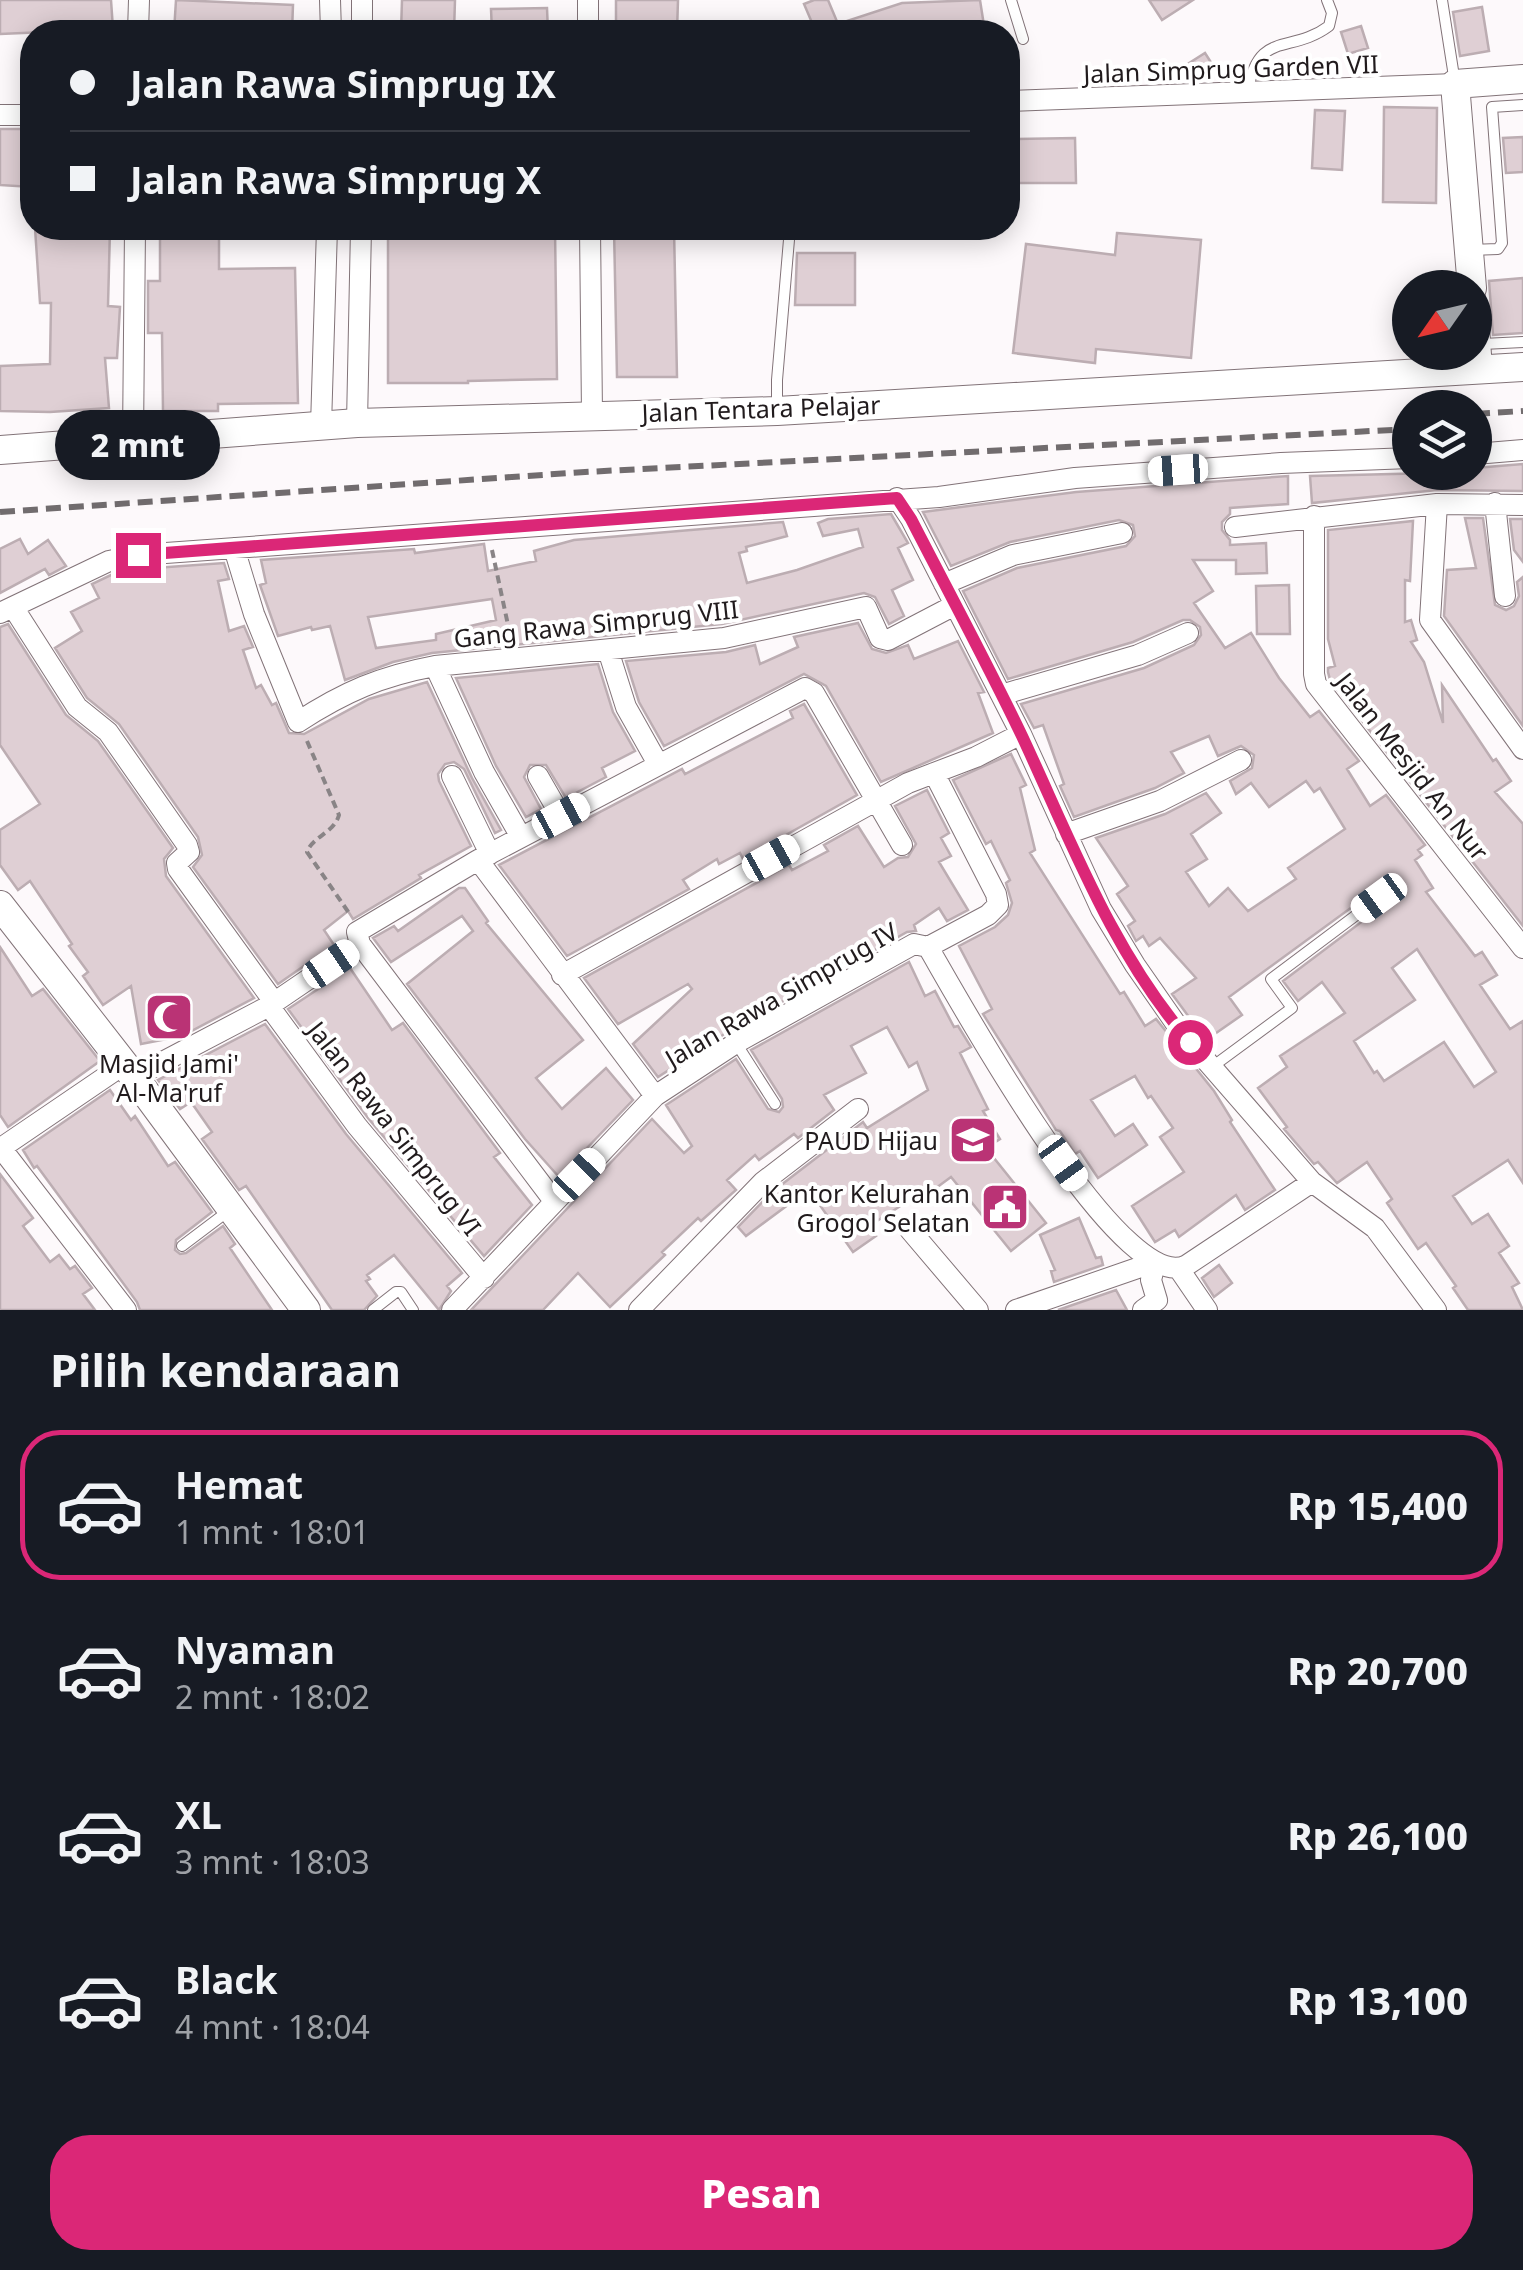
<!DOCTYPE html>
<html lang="id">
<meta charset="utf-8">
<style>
body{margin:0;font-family:"Noto Sans",sans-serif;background:#242831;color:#f1f3f6;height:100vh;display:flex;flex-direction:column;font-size:38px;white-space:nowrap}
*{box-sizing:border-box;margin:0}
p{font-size:32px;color:#9ea1a6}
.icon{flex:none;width:55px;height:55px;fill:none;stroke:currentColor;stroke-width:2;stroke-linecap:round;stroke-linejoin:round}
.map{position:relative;height:1310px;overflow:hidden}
.side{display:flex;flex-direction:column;background:#171b24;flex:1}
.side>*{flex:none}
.hud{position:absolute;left:20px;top:20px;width:1000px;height:220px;border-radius:40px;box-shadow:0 5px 25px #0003;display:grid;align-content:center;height:220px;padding:0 50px;background:#171b24}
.needle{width:65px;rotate:236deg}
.buttons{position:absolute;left:1392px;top:270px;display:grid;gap:20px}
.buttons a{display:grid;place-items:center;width:100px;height:100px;border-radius:50%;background:#171b24;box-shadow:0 5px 25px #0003;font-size:50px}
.end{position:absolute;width:45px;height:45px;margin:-22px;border:12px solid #db2777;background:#fff;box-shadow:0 0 0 5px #fff}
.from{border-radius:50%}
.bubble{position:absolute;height:70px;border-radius:35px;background:#171b24;box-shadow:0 5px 25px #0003;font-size:32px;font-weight:800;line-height:70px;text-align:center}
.car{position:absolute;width:30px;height:60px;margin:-30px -15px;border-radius:12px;box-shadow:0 0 8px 2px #0007;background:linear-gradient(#fff 24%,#345 0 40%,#fff 0 76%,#345 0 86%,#fff 0)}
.hud b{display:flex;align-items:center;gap:35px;height:95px;font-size:38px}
.hud b+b{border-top:2px solid #363941}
.hud i{width:25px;height:25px;background:#f1f3f6}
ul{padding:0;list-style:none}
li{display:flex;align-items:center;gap:30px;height:150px;margin:0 20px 15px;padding:0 30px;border:5px solid transparent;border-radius:40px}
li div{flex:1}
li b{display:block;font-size:38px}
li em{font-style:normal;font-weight:800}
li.on{border-color:#db2777}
li>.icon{width:90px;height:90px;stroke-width:1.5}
h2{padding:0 50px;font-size:45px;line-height:120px}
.primary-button{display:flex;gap:20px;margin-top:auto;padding:20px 50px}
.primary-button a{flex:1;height:115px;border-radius:40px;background:#db2777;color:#fff;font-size:40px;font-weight:800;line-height:115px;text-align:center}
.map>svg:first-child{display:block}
</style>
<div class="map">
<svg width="1523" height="1310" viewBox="0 0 1523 1310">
<rect width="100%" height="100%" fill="#fdf9fb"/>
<path fill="#dfcfd4" stroke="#bcadb2" stroke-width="2.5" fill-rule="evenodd" d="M 0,0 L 111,0 L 113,29 L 0,34 Z
M 176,0 L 293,5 L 292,32 L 174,32 Z
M 402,0 L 455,0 L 454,32 L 401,32 Z
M 616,0 L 678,0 L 677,32 L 616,32 Z
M 814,0 L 828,0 L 838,24 L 902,3 L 980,0 L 985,32 L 816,32 L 804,4 Z
M 1149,0 L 1193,0 L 1162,20 Z
M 1482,7 L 1489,51 L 1460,56 L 1453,12 Z
M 547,8 L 548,32 L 492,32 L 491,9 Z
M 1361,26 L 1368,48 L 1348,54 L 1341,32 Z
M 1205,53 L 1214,67 L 1193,80 L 1176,81 L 1172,74 Z
M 1384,107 L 1437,108 L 1436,203 L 1383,202 Z
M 1315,110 L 1345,111 L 1342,170 L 1312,168 Z
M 0,129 L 32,129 L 32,187 L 0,185 Z
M 1523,137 L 1523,172 L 1506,173 L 1503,138 Z
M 1075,138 L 1076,183 L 1008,183 L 1008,139 Z
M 35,228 L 110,228 L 108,306 L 120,307 L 117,358 L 105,358 L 109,408 L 50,412 L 0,411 L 0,366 L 50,364 L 51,303 L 40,303 Z
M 160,228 L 219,228 L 219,269 L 295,268 L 298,403 L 218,404 L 218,411 L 163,411 L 162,333 L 148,333 L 148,281 L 160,281 Z
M 388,228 L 555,228 L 557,379 L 468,381 L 468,383 L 388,383 Z
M 614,228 L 674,228 L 677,377 L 617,377 Z
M 1117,233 L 1201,240 L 1191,358 L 1096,349 L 1095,363 L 1013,353 L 1026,244 L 1115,255 Z
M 797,253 L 855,253 L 855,305 L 795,305 Z
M 1523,278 L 1523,333 L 1493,335 L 1489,281 Z
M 1523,464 L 1523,491 L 1437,490 L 1312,503 L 1310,476 L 1475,472 L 1475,468 Z
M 1288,476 L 1288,504 L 1230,508 L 1230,514 L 1222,522 L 1222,530 L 1230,540 L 1230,545 L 1266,543 L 1267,573 L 1236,574 L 1236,560 L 1193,560 L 1213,591 L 1194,603 L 1225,648 L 1251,633 L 1279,678 L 1310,717 L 1319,711 L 1359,761 L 1347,769 L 1370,806 L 1386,795 L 1425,845 L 1418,850 L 1422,855 L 1415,860 L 1433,888 L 1426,892 L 1475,956 L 1482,952 L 1497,975 L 1480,985 L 1510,1029 L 1523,1021 L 1523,1183 L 1508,1160 L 1453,1196 L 1472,1224 L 1488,1214 L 1509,1246 L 1499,1253 L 1519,1283 L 1512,1287 L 1523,1310 L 1468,1310 L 1453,1288 L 1456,1286 L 1426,1243 L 1418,1249 L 1387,1203 L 1392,1199 L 1367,1162 L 1337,1183 L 1318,1162 L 1314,1164 L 1284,1129 L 1287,1127 L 1258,1088 L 1287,1067 L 1280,1056 L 1345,1013 L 1322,982 L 1298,1001 L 1283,981 L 1384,905 L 1388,898 L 1385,892 L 1374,891 L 1229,997 L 1242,1015 L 1206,1040 L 1172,994 L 1196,978 L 1160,938 L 1149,946 L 1143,936 L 1136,941 L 1128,926 L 1135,921 L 1117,894 L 1128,886 L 1096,838 L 1165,814 L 1206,793 L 1221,813 L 1191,834 L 1207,859 L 1186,872 L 1209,906 L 1228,888 L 1248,911 L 1296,879 L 1288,868 L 1345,829 L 1320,788 L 1314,792 L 1306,781 L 1269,807 L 1251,783 L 1236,794 L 1230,781 L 1252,768 L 1254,755 L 1241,746 L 1218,756 L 1209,736 L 1171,752 L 1184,773 L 1155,788 L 1074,817 L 1060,786 L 1064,784 L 1043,725 L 1034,728 L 1021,704 L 1144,668 L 1194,645 L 1201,635 L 1200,627 L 1190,620 L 1183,620 L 1133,642 L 1008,679 L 963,591 L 1017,568 L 1126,546 L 1135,536 L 1133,525 L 1119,520 L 1010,542 L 951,566 L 923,512 L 1076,492 ZM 1417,949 L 1496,1072 L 1474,1087 L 1444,1042 L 1384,1081 L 1377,1071 L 1374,1073 L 1354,1041 L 1415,1000 L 1392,968 Z
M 891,514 L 908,543 L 898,548 L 913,580 L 892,590 L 904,616 L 889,624 L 875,597 L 864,593 L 722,624 L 432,653 L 393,662 L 345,680 L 330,626 L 312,630 L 311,627 L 278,636 L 260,585 L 266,583 L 261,560 L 414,549 L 415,553 L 484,544 L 488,571 L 536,561 L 534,551 L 574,540 L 783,522 L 787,536 L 746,547 L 747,551 L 739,553 L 747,583 L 797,570 L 863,547 L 858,529 L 823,536 L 818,523 L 828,519 ZM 492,599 L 496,620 L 436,634 L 436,640 L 376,648 L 368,617 Z
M 1465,518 L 1483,518 L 1495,605 L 1506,610 L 1514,606 L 1519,596 L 1517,582 L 1523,577 L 1523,726 L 1444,616 L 1447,570 L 1476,568 Z
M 1510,519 L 1523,519 L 1523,562 L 1514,550 Z
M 1413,521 L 1410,581 L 1405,580 L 1405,622 L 1411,620 L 1417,640 L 1411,642 L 1424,662 L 1443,723 L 1442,685 L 1493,761 L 1496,759 L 1511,781 L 1495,792 L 1523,824 L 1523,926 L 1330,680 L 1328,672 L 1328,668 L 1335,666 L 1328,639 L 1328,530 Z
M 20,539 L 28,554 L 48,540 L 66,566 L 49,575 L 45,569 L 0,593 L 0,549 Z
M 224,563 L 229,579 L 218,581 L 229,631 L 244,626 L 253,647 L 243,650 L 256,688 L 261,685 L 272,705 L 276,703 L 289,733 L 304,734 L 369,699 L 427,682 L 472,778 L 501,830 L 495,833 L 464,769 L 454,762 L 445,764 L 438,774 L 439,781 L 471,846 L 419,875 L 421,878 L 353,919 L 348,911 L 324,930 L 334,945 L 278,984 L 193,867 L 202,855 L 198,837 L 119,724 L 87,698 L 55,648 L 82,631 L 71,612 L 99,598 L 92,584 L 113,574 L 140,569 Z
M 1289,585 L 1290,634 L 1257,634 L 1256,586 Z
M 858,623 L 872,649 L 886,653 L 908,645 L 914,659 L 958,641 L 984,692 L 978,693 L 993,733 L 881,782 L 826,686 L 804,674 L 664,746 L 639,702 L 626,661 L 726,652 L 755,645 L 760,664 L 798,647 L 794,637 Z
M 8,624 L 66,715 L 98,741 L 173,848 L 164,859 L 166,876 L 254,998 L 182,1036 L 141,1044 L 131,986 L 103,1005 L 83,976 L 88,972 L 69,946 L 72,944 L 30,881 L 18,890 L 0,865 L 0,830 L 40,804 L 0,745 L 0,627 Z
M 598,664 L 613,712 L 635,751 L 602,768 L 606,777 L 566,798 L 546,765 L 530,765 L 524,777 L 541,809 L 526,817 L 496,766 L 456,678 Z
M 804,704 L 857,795 L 743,859 L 740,853 L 719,864 L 717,859 L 683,880 L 689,889 L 567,956 L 499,865 L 682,769 L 685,774 L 793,718 L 790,711 Z
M 1011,754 L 1026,785 L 1020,788 L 1035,850 L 1030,853 L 1120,994 L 1124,992 L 1145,1026 L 1156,1019 L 1214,1091 L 1232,1120 L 1230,1122 L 1275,1190 L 1245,1210 L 1236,1195 L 1179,1237 L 1175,1230 L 1155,1242 L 1132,1206 L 1184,1172 L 1160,1137 L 1173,1128 L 1151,1096 L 1148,1098 L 1135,1076 L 1091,1100 L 1115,1136 L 1133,1124 L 1147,1145 L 1098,1178 L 1080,1151 L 1075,1154 L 1060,1131 L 1056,1130 L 983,1014 L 992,1009 L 959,946 L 995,927 L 1008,915 L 1012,903 L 1006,883 L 1010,880 L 991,841 L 986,844 L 953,780 Z
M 927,790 L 949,833 L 941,838 L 951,856 L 939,862 L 968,910 L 947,921 L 939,908 L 914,925 L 916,931 L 907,932 L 850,964 L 847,960 L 812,977 L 816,983 L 729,1031 L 658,1077 L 633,1044 L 692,989 L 688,984 L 618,1024 L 584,978 L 789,865 L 792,870 L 828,851 L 824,845 L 858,826 L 884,867 L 898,858 L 908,857 L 916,844 L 895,806 Z
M 459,888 L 465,888 L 488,921 L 486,923 L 583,1040 L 536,1078 L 562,1109 L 606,1068 L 633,1100 L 559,1177 L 525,1139 L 407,984 L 473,931 L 462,916 L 391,962 L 373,938 L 394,926 L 398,931 Z
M 0,947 L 32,996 L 43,989 L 100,1061 L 8,1127 L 0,1115 Z
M 909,962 L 925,996 L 935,991 L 954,1027 L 958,1026 L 971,1047 L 960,1053 L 988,1109 L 983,1111 L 1000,1139 L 986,1148 L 1046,1223 L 1011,1251 L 951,1177 L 932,1191 L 928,1184 L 897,1204 L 899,1207 L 869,1226 L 876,1236 L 853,1252 L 812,1194 L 804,1201 L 800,1196 L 746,1236 L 738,1227 L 772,1192 L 863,1122 L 867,1128 L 928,1090 L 917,1062 L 909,1067 L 887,1027 L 851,1046 L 866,1073 L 824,1095 L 834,1110 L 798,1138 L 794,1134 L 759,1160 L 755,1155 L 727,1180 L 736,1190 L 701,1221 L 698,1218 L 662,1252 L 665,1255 L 610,1307 L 578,1273 L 543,1310 L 471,1310 L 652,1119 L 684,1153 L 692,1146 L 666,1105 L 736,1059 L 768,1109 L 779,1112 L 783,1107 L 782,1099 L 751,1050 Z
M 350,968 L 392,1030 L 403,1023 L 500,1153 L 494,1157 L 532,1205 L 484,1256 L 368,1118 L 288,1009 Z
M 265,1024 L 346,1134 L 462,1273 L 447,1286 L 451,1291 L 439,1310 L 394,1255 L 367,1275 L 370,1279 L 366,1281 L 377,1296 L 364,1310 L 332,1310 L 246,1186 L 239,1190 L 202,1139 L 212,1132 L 191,1102 L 180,1109 L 158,1080 Z
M 110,1090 L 131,1120 L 135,1116 L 168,1166 L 175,1162 L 212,1212 L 176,1240 L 175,1250 L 180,1254 L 186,1253 L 223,1226 L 235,1244 L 230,1248 L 272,1310 L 140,1310 L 137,1302 L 37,1166 L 34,1168 L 23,1150 Z
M 0,1174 L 33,1218 L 23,1226 L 50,1262 L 59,1255 L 70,1269 L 75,1266 L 92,1288 L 83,1294 L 95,1310 L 0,1310 Z
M 1079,1218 L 1096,1258 L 1101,1257 L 1103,1265 L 1054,1282 L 1051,1271 L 1055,1270 L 1040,1235 Z
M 1219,1265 L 1232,1283 L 1214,1297 L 1202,1278 Z
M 1116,1290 L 1127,1310 L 1058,1310 Z"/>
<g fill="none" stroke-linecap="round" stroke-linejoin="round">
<g stroke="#827378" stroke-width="12">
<path id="lane" d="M 1011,0 L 1023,39
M 1442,0 L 1455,83
M 1248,91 C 1258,29 1290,55 1329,26 L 1332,13 L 1327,0
M 1470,250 L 1498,249 L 1502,243 L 1492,107 L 1523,105
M 1479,286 L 1481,324
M 1482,341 L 1483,344 L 1523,342
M 777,411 L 777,380 L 790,228
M 736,1043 L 775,1104
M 1212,1067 L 1292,1008 L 1271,979 L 1379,898
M 182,1246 L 231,1209
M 373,1310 L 396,1292 L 401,1292 L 413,1310"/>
</g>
<g stroke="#827378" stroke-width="22">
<path id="street" d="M 330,0 L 331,32
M 362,0 L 362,32
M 588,0 L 588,32
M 138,32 L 139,0
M 1008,101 L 1455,84
M 0,115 L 32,115
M 590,228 L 592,414
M 357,423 L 361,228
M 321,426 L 327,228
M 133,440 L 135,228
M 1475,454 L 1523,450
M 897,498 L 911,519 L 1021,734 L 1101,909 L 1135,965 L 1183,1034 L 1312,1182 L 1375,1228 L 1436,1310
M 1495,503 L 1505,596
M 1437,504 L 1523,505
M 1314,516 L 1314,674 L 1316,684 L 1523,948
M 1235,527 L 1437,504 L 1430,620 L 1523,749
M 234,548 L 254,614 L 298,722 C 344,692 381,676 435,666 L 724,638 L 866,607 L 880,638 L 888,640 L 955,605
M 944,584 L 1013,555 L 1122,533
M 13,607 L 77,707 L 108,732 L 187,845 L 189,852 L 177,863 L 178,869 L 274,1002
M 0,613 L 109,561 L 138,555 L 939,497 L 1075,478 L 1281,463 L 1410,458
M 608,650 L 626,707 L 658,764
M 435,666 L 484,772 L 521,837
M 1001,695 L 1138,655 L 1188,633
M 452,776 L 490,854
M 538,776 L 561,816
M 1066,834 L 1160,801 L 1241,760
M 478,860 L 655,1096
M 928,947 C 958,998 1122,1299 1187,1265 L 1312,1182
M 928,947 L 988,915 L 998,905 L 996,894 L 934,773
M 562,975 L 908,783 L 976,757 L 1021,734
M 269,1006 L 357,1126 L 484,1278
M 134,1077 L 269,1006 L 360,944
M 1,1148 L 126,1310
M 1,1148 L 123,1065
M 554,1201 L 360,944 L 357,932 L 478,860 L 805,688 L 814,693 L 902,845
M 910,1230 L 978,1310
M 1179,1269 L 1207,1310
M 452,1310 L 655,1096 L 736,1043 L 914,944 L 928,947
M 639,1310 L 763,1182 L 858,1109
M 1016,1310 L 1152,1263
M 1143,1310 L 1157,1300 L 1151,1280 L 1155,1264"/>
</g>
<g stroke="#827378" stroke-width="30">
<path id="secondary" d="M 1472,288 L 1455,84 L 1523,79
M 1475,327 L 1478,369
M 0,450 L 357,423 L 777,411 L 1523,367
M 0,905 L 134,1077 L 306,1310"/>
</g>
<path stroke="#898486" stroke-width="4" stroke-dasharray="8 5" stroke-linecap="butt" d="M 492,550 L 511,639
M 307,741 L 339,815 C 334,833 313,836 307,852 L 349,913"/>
<use href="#lane" stroke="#fff" stroke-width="10"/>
<use href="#street" stroke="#fff" stroke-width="20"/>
<use href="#secondary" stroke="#fff" stroke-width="28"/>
<path stroke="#716c6e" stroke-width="6" stroke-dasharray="15 8" stroke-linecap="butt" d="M 1475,414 L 1523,411
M 0,512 L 585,472 L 1410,429"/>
</g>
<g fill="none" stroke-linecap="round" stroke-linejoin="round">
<path stroke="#db2777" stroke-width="12" d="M 138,555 L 897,498 L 911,519 C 948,591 987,663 1022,736 C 1071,841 1113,954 1190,1042"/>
</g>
<defs>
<g id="mosque-square" transform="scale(2.5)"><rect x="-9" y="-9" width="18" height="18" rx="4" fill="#ba3375" stroke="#fff"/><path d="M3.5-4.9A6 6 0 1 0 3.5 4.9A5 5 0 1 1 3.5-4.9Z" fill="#fff"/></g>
<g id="school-square" transform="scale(2.5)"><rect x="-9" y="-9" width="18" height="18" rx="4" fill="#ba3375" stroke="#fff"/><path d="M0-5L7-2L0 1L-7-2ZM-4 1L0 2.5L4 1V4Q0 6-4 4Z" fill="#fff"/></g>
<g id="civic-square" transform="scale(2.5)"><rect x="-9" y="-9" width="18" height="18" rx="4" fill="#ba3375" stroke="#fff"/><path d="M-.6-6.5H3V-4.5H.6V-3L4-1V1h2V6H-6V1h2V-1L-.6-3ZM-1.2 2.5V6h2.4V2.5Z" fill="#fff"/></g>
</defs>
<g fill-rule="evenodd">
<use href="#mosque-square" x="169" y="1017"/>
<use href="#school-square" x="973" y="1140"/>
<use href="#civic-square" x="1005" y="1207"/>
</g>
<g text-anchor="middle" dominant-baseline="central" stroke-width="8" stroke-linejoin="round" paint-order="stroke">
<g font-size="25" fill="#211b1d" stroke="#fff">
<text transform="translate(1231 68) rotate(-2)">Jalan Simprug Garden VII</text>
<text transform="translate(761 408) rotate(-2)">Jalan Tentara Pelajar</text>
<text transform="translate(596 623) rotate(-6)">Gang Rawa Simprug VIII</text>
<text transform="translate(1413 766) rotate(52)">Jalan Mesjid An Nur</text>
<text transform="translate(781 994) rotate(-30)">Jalan Rawa Simprug IV</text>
<text transform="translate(395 1128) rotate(52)">Jalan Rawa Simprug VI</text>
</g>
<g font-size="25" fill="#211b1d" stroke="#fff" text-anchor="end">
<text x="169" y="1063" text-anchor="middle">Masjid Jami'<tspan x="169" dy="29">Al-Ma'ruf</tspan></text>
<text x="938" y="1140">PAUD Hijau</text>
<text x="970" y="1193">Kantor Kelurahan<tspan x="970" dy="29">Grogol Selatan</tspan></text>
</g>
</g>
</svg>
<div class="buttons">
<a><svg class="needle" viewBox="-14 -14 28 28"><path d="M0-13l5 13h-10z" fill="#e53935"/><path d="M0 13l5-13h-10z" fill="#9ea1a6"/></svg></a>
<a><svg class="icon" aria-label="layers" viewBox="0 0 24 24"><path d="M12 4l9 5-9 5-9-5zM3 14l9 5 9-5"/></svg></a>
</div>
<i class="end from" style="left:1190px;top:1042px"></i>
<i class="end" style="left:138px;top:555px"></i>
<div class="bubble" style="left:55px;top:410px;width:165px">2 mnt</div>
<i class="car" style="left:1178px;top:470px;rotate:266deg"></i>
<i class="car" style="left:561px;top:816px;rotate:62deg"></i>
<i class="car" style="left:771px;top:858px;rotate:61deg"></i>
<i class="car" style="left:1379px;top:898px;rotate:234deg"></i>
<i class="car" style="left:331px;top:964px;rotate:56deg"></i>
<i class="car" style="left:1063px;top:1163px;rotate:144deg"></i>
<i class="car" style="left:579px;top:1175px;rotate:44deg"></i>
<div class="hud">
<b><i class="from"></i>Jalan Rawa Simprug IX</b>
<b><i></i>Jalan Rawa Simprug X</b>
</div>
</div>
<section class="side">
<h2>Pilih kendaraan</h2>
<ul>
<li class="on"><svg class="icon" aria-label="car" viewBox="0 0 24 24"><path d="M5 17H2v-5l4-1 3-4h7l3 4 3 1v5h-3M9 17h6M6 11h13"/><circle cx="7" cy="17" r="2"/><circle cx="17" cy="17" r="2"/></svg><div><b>Hemat</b><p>1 mnt · 18:01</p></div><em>Rp 15,400</em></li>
<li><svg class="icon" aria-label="car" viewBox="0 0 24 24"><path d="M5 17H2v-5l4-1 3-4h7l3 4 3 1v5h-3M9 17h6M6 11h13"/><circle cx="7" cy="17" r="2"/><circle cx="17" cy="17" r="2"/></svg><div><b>Nyaman</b><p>2 mnt · 18:02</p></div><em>Rp 20,700</em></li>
<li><svg class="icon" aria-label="car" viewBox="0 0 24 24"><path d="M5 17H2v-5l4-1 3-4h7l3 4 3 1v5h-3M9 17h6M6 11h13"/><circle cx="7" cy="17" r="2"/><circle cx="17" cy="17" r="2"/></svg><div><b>XL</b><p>3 mnt · 18:03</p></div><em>Rp 26,100</em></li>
<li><svg class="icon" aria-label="car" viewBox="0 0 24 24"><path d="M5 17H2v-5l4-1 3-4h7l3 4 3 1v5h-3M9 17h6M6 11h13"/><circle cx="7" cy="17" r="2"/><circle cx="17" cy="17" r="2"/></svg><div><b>Black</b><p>4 mnt · 18:04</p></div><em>Rp 13,100</em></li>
</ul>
<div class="primary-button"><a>Pesan</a></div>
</section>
